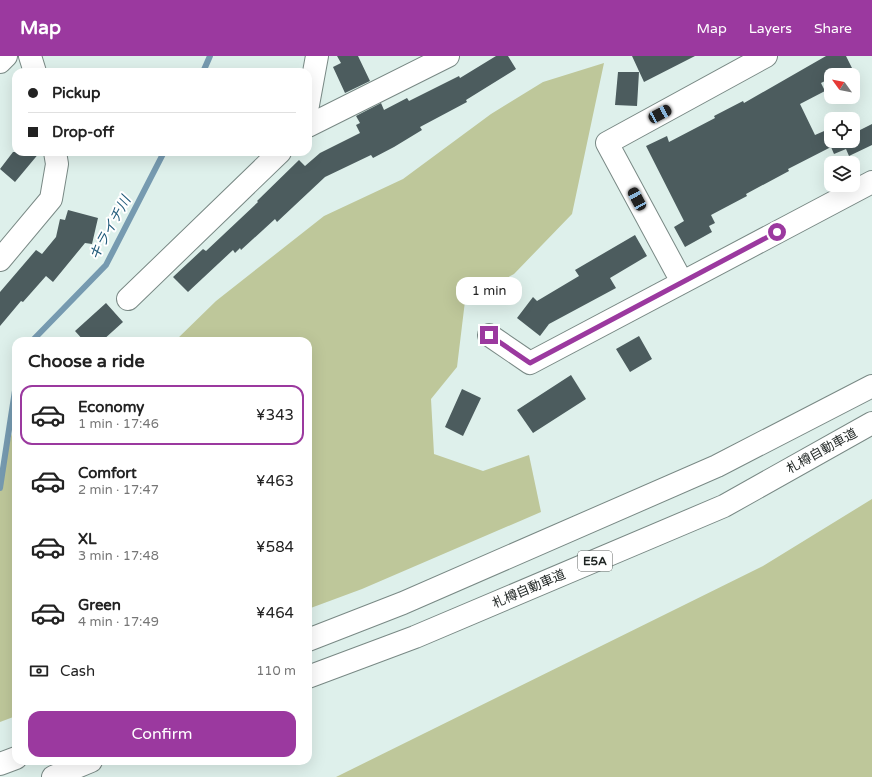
<!DOCTYPE html>
<meta charset="utf-8">
<style>
body{margin:0;font-family:"Varela Round","Noto Sans JP",sans-serif;background:#f2f2f2;color:#222;height:100vh;display:flex;flex-direction:column;font-size:15px;white-space:nowrap}
*{box-sizing:border-box;margin:0}
p{font-size:13px;color:#767676}
.icon{flex:none;width:22px;height:22px;fill:none;stroke:currentColor;stroke-width:2;stroke-linecap:round;stroke-linejoin:round}
.map{position:relative;flex:1;overflow:hidden}
.sheet{position:absolute;left:12px;top:281px;width:300px;height:428px;display:flex;flex-direction:column;background:#fff;border-radius:12px;box-shadow:0 4px 16px #0002}
.sheet>*{flex:none}
.guide{position:absolute;left:12px;top:12px;width:300px;height:88px;border-radius:12px;box-shadow:0 4px 16px #0002;display:grid;align-content:center;height:88px;padding:0 16px;background:#fff}
.needle{width:26px;rotate:303deg}
.buttons{position:absolute;left:824px;top:12px;display:grid;gap:8px}
.buttons a{display:grid;place-items:center;width:36px;height:36px;border-radius:8px;background:#fff;box-shadow:0 4px 16px #0002;font-size:20px}
.end{position:absolute;width:18px;height:18px;margin:-9px;border:5px solid #9b399f;background:#fff;box-shadow:0 0 0 2px #fff}
.from{border-radius:50%}
.bubble{position:absolute;height:28px;border-radius:12px;background:#fff;box-shadow:0 4px 16px #0002;font-size:13px;font-weight:600;line-height:28px;text-align:center}
.car{position:absolute;width:12px;height:24px;margin:-12px -6px;border-radius:5px;box-shadow:0 0 3px 1px #0007;background:linear-gradient(#222 24%,#8ab4d8 0 40%,#222 0 76%,#8ab4d8 0 86%,#222 0)}
.guide b{display:flex;align-items:center;gap:14px;height:38px;font-size:15px}
.guide b+b{border-top:1px solid #e0e0e0}
.guide i{width:10px;height:10px;background:#222}
ul{padding:0;list-style:none}
li{display:flex;align-items:center;gap:12px;height:60px;margin:0 8px 6px;padding:0 8px;border:2px solid transparent;border-radius:12px}
li div{flex:1}
li b{display:block;font-size:15px}
li em{font-style:normal;font-weight:600}
li.on{border-color:#9b399f}
li>.icon{width:36px;height:36px;stroke-width:1.5}
h2{padding:0 16px;font-size:18px;line-height:48px}
.pay{display:flex;align-items:center;gap:10px;height:44px;padding:0 16px;font-size:15px}
.pay p{margin-inline-start:auto}
.cta{display:flex;gap:8px;margin-top:auto;padding:8px 16px}
.cta a{flex:1;height:46px;border-radius:12px;background:#9b399f;color:#fff;font-size:16px;font-weight:600;line-height:46px;text-align:center}
header{display:flex;align-items:center;gap:24px;box-sizing:border-box;height:56px;padding:0 20px;background:#9b399f;color:#fff}
header strong{font-size:19px}
nav{display:flex;gap:22px;margin-inline-start:auto;font-size:14px}
.map>svg:first-child{display:block}
</style>
<header>
<strong>Map</strong>
<nav><a>Map</a><a>Layers</a><a>Share</a></nav>
</header>
<div class="map">
<svg width="872" height="721" viewBox="0 0 872 721">
<rect width="100%" height="100%" fill="#def0eb"/>
<path fill="#bec79a" d="M 604,7 L 572,158 L 514,218 L 465,245 L 457,311 L 431,343 L 434,398 L 483,415 L 529,399 L 541,456 L 362,533 L 308,553 L 308,285 L 175,285 L 216,245 L 324,160 L 403,123 L 491,58 L 543,26 Z
M 16,365 L 16,660 L 0,666 L 0,415 Z
M 872,443 L 872,721 L 336,721 L 763,510 Z"/>
<g fill="none" stroke-linecap="round" stroke-linejoin="round">
<path stroke="#769ab0" stroke-width="6" d="M 203,16 L 210,0
M 32,285 L 106,209 L 164,96
M 0,432 L 16,328"/>
</g>
<path fill="#4c5c5e" d="M 337,0 L 358,0 L 370,25 L 345,37 L 333,11 L 341,7 Z
M 496,0 L 508,0 L 516,13 L 466,44 L 467,46 L 420,71 L 422,74 L 394,91 L 373,102 L 371,99 L 325,121 L 277,166 L 275,163 L 241,194 L 240,192 L 235,197 L 233,194 L 188,236 L 173,221 L 203,193 L 206,195 L 258,146 L 257,145 L 299,104 L 305,110 L 320,97 L 360,77 L 356,69 L 360,67 L 356,60 L 381,47 L 384,54 L 407,42 L 409,45 L 459,20 L 460,22 Z
M 632,0 L 695,0 L 644,26 Z
M 826,0 L 846,0 L 852,12 L 838,19 L 831,19 L 831,22 L 821,27 L 825,35 L 800,48 L 815,79 L 831,72 L 831,85 L 853,85 L 853,69 L 855,69 L 858,75 L 872,68 L 872,89 L 849,100 L 846,93 L 834,98 L 831,91 L 788,113 L 789,115 L 746,138 L 747,140 L 711,159 L 715,167 L 709,170 L 712,176 L 685,191 L 674,171 L 684,165 L 646,90 L 667,80 L 669,86 L 715,62 L 714,60 L 743,45 L 744,47 Z
M 618,16 L 639,16 L 637,50 L 615,49 Z
M 13,96 L 40,96 L 15,126 L 0,113 Z
M 68,154 L 98,162 L 92,188 L 85,187 L 53,226 L 46,220 L 23,246 L 21,245 L 0,270 L 0,236 L 36,194 L 42,198 L 56,181 L 60,163 L 65,164 Z
M 635,179 L 647,200 L 610,222 L 616,232 L 549,268 L 540,280 L 517,262 L 533,241 L 537,245 L 579,220 L 575,214 Z
M 106,247 L 123,266 L 102,285 L 84,285 L 75,275 Z
M 639,280 L 652,303 L 630,316 L 616,293 Z
M 571,319 L 586,343 L 533,377 L 517,354 Z
M 462,333 L 481,342 L 463,380 L 445,371 Z"/>
<g fill="none" stroke-linecap="round" stroke-linejoin="round">
<g stroke="#798985" stroke-width="24">
<path id="minor" d="M 30,0 L 35,16
M 0,6 L 6,0
M 308,49 L 317,0
M 308,70 L 448,0
M 0,204 L 51,143 L 57,108 L 55,96
M 682,226 L 607,87 L 766,0
M 128,243 L 280,96
M 489,279 L 530,307 L 872,126"/>
</g>
<g stroke="#798985" stroke-width="24">
<path id="highway" d="M 308,584 L 403,547 L 717,410 L 872,330
M 308,621 L 415,581 L 724,450 L 872,367
M 0,708 L 16,702
M 53,721 L 91,705"/>
</g>
<use href="#minor" stroke="#fff" stroke-width="22"/>
<use href="#highway" stroke="#fff" stroke-width="22"/>
</g>
<g fill="none" stroke-linecap="round" stroke-linejoin="round">
<path stroke="#9b399f" stroke-width="5" d="M 489,279 L 530,307 L 777,176"/>
</g>
<g text-anchor="middle" dominant-baseline="central" stroke-width="4" stroke-linejoin="round" paint-order="stroke">
<rect fill="#fff" stroke="#626664" stroke-width="1" x="578" y="495" width="34" height="20" rx="3"/>
<g font-size="12" font-weight="bold" fill="#1e2422">
<text x="595" y="505">E5A</text>
</g>
<g font-size="13" fill="#1e2422" stroke="#fff">
<text transform="translate(822 395) rotate(-29)">札樽自動車道</text>
<text transform="translate(529 533) rotate(-23)">札樽自動車道</text>
</g>
<g font-size="14" font-style="italic" fill="#1f5979" stroke="#fff">
<text transform="translate(110 172) rotate(-61)">キライチ川</text>
</g>
</g>
</svg>
<div class="buttons">
<a><svg class="needle" viewBox="-14 -14 28 28"><path d="M0-13l5 13h-10z" fill="#e53935"/><path d="M0 13l5-13h-10z" fill="#767676"/></svg></a>
<a><svg class="icon" aria-label="locate" viewBox="0 0 24 24"><circle cx="12" cy="12" r="6"/><path d="M12 2v4M12 18v4M2 12h4M18 12h4"/></svg></a>
<a><svg class="icon" aria-label="layers" viewBox="0 0 24 24"><path d="M12 4l9 5-9 5-9-5zM3 14l9 5 9-5"/></svg></a>
</div>
<i class="end from" style="left:777px;top:176px"></i>
<i class="end" style="left:489px;top:279px"></i>
<div class="bubble" style="left:456px;top:221px;width:66px">1 min</div>
<i class="car" style="left:660px;top:58px;rotate:62deg"></i>
<i class="car" style="left:637px;top:143px;rotate:332deg"></i>
<div class="guide">
<b><i class="from"></i>Pickup</b>
<b><i></i>Drop-off</b>
</div>
<section class="sheet">
<h2>Choose a ride</h2>
<ul>
<li class="on"><svg class="icon" aria-label="car" viewBox="0 0 24 24"><path d="M5 17H2v-5l4-1 3-4h7l3 4 3 1v5h-3M9 17h6M6 11h13"/><circle cx="7" cy="17" r="2"/><circle cx="17" cy="17" r="2"/></svg><div><b>Economy</b><p>1 min · 17:46</p></div><em>¥343</em></li>
<li><svg class="icon" aria-label="car" viewBox="0 0 24 24"><path d="M5 17H2v-5l4-1 3-4h7l3 4 3 1v5h-3M9 17h6M6 11h13"/><circle cx="7" cy="17" r="2"/><circle cx="17" cy="17" r="2"/></svg><div><b>Comfort</b><p>2 min · 17:47</p></div><em>¥463</em></li>
<li><svg class="icon" aria-label="car" viewBox="0 0 24 24"><path d="M5 17H2v-5l4-1 3-4h7l3 4 3 1v5h-3M9 17h6M6 11h13"/><circle cx="7" cy="17" r="2"/><circle cx="17" cy="17" r="2"/></svg><div><b>XL</b><p>3 min · 17:48</p></div><em>¥584</em></li>
<li><svg class="icon" aria-label="car" viewBox="0 0 24 24"><path d="M5 17H2v-5l4-1 3-4h7l3 4 3 1v5h-3M9 17h6M6 11h13"/><circle cx="7" cy="17" r="2"/><circle cx="17" cy="17" r="2"/></svg><div><b>Green</b><p>4 min · 17:49</p></div><em>¥464</em></li>
</ul>
<div class="pay"><svg class="icon" aria-label="cash" viewBox="0 0 24 24"><path d="M3 7h18v10H3z"/><circle cx="12" cy="12" r="2"/></svg>Cash<p>110 m</p></div>
<div class="cta"><a>Confirm</a></div>
</section>
</div>
